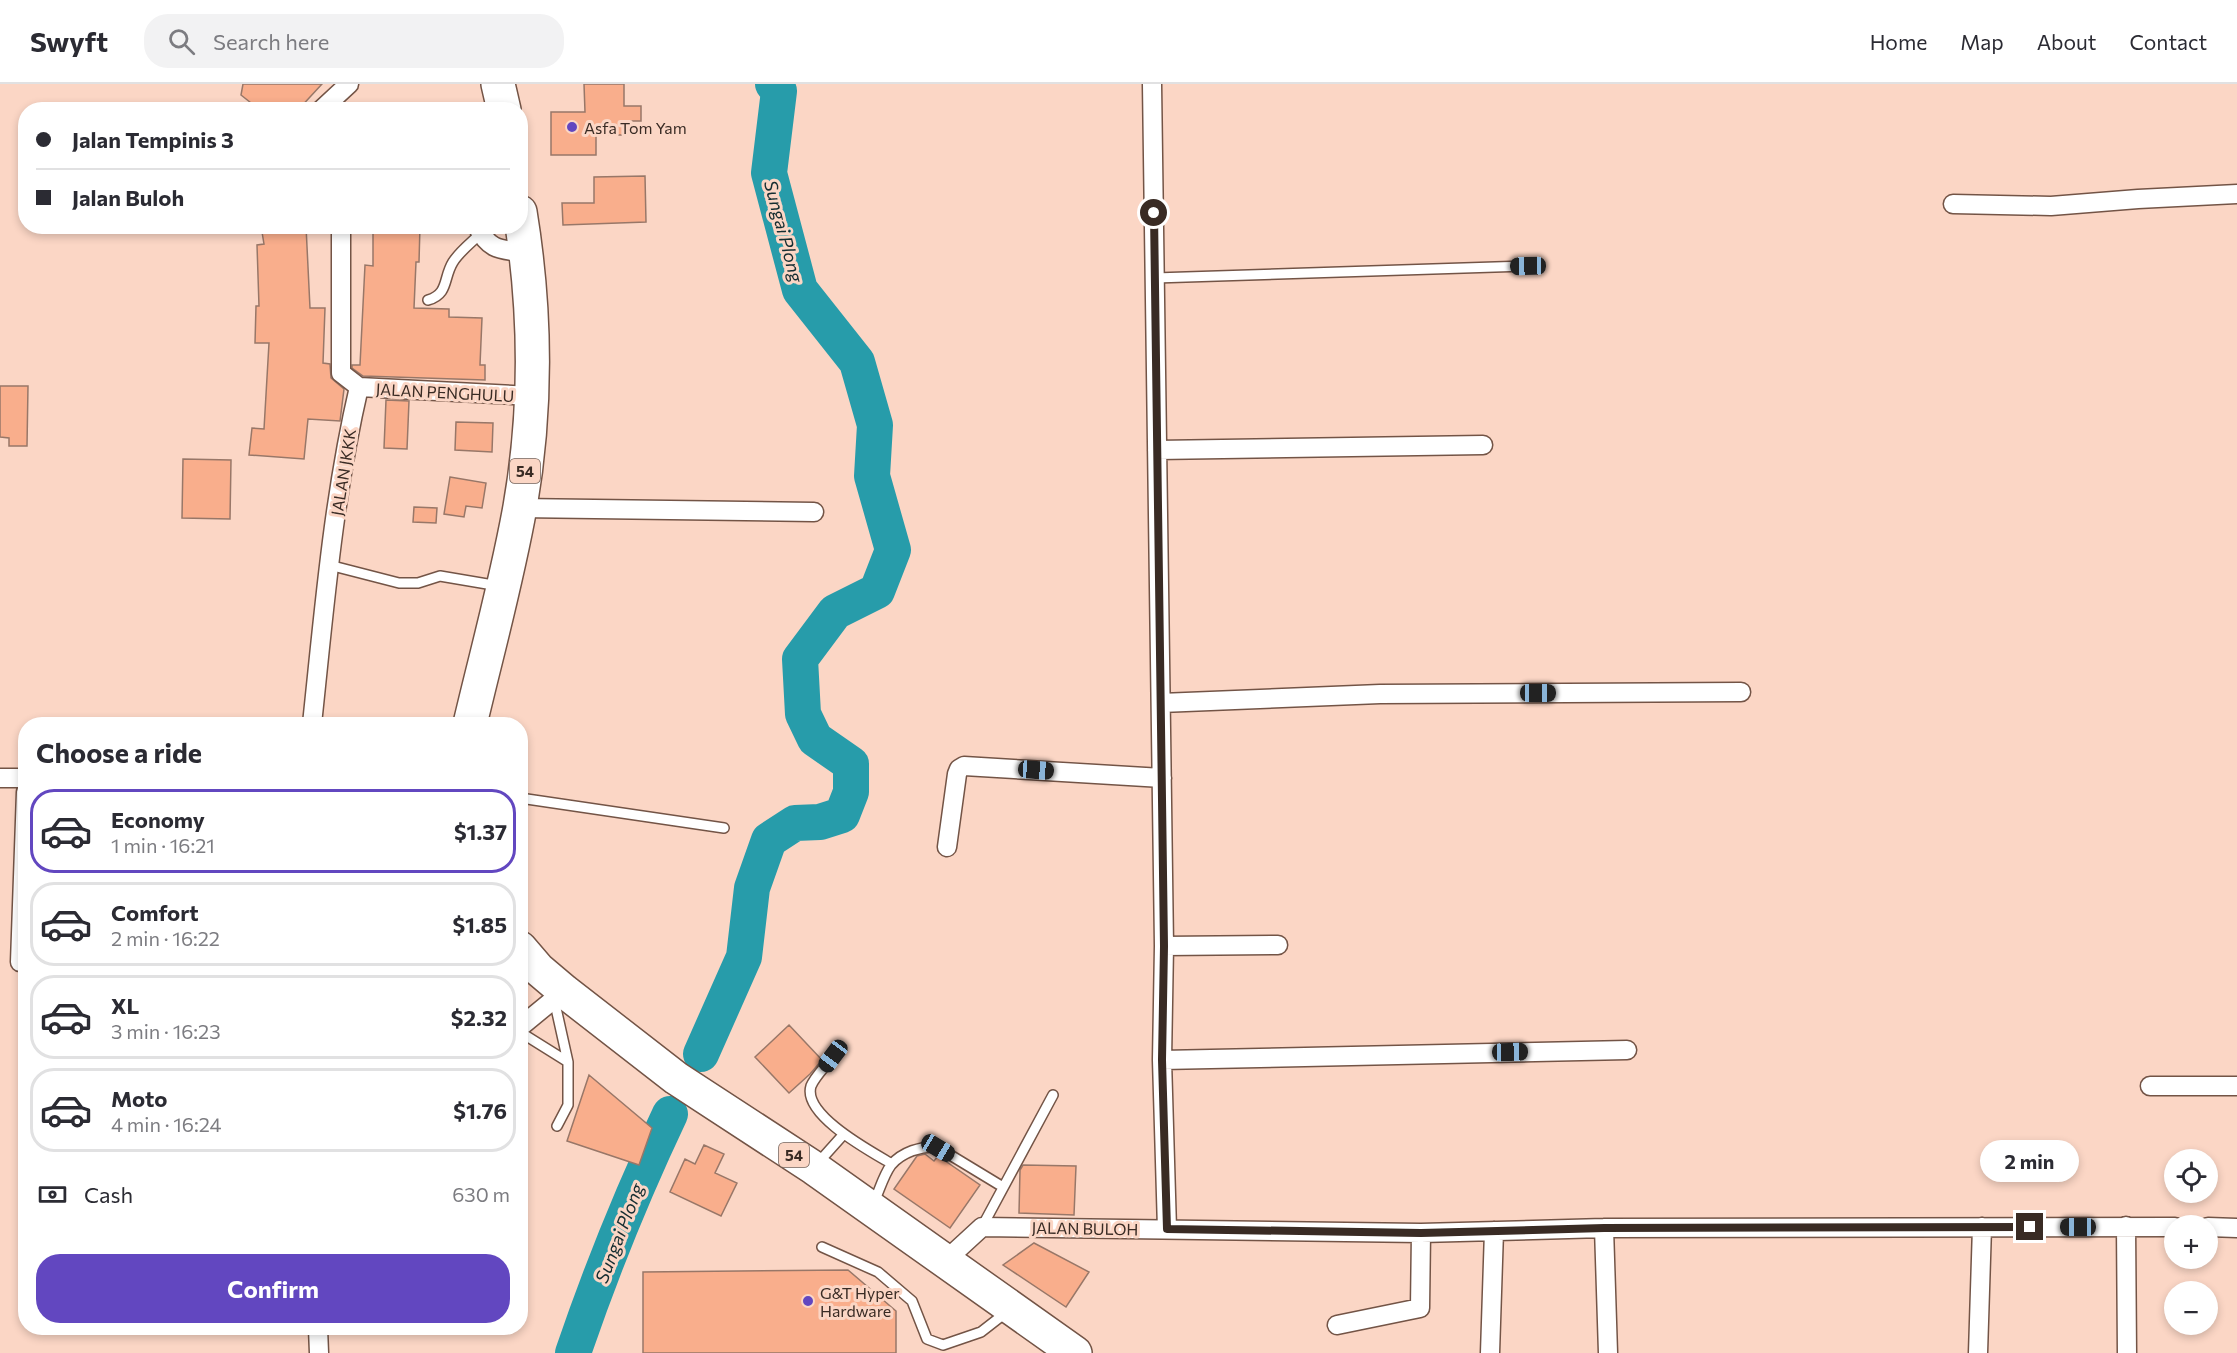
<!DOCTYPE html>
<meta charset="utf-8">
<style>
body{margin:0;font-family:Commissioner,sans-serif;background:#f2f2f3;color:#2b2b33;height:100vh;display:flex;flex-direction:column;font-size:22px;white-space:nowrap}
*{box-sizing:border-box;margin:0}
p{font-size:20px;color:#7c7c81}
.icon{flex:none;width:33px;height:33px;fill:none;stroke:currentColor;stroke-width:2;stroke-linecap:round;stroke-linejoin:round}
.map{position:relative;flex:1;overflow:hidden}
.drawer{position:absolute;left:18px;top:633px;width:510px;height:618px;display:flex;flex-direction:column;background:#fff;border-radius:24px;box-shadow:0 3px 9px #0003}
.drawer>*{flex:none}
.banner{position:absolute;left:18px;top:18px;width:510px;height:132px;border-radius:24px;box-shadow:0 3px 9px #0003;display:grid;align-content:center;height:132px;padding:0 18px;background:#fff}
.fabs{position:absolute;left:2164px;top:1065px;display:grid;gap:12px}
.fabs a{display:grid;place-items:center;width:54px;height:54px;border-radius:50%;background:#fff;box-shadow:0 3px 9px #0003;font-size:30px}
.end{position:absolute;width:27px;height:27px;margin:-14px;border:8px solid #392b24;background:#fff;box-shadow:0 0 0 3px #fff}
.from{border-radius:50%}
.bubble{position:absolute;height:42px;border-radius:21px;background:#fff;box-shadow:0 3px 9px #0003;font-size:20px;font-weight:700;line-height:42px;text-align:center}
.car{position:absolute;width:18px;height:36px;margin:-18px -9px;border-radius:8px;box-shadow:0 0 4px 2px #0007;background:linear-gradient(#222 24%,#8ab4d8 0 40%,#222 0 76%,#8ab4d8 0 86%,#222 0)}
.banner b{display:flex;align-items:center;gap:21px;height:57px;font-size:22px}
.banner b+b{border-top:2px solid #e1e1e2}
.banner i{width:15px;height:15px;background:#2b2b33}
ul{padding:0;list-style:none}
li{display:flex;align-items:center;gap:18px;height:84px;margin:0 12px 9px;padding:0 6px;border:3px solid #e1e1e2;border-radius:24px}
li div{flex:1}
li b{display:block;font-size:22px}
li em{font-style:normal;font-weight:700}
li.selected{border-color:#6247c0}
li>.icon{width:54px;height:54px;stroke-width:1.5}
h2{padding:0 18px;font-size:27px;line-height:72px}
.pay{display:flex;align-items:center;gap:15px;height:66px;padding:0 18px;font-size:22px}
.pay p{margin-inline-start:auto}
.action{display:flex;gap:12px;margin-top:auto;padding:12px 18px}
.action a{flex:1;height:69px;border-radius:24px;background:#6247c0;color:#fff;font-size:24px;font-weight:700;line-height:69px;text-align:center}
header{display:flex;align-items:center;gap:36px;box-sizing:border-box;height:84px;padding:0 30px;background:#fff;border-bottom:2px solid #e1e1e2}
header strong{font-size:28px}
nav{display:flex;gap:33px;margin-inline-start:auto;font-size:21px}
.search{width:420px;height:54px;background:#f2f2f3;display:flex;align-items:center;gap:15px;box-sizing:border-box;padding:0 21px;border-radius:24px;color:#7c7c81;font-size:22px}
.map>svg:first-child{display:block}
</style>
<header>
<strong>Swyft</strong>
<div class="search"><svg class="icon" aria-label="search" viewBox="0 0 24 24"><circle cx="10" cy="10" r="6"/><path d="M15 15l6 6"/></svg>Search here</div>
<nav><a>Home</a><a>Map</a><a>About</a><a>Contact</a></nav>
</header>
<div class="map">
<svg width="2237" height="1269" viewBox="0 0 2237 1269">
<rect width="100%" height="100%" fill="#fbd6c5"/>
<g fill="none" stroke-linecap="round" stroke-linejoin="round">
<path stroke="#279caa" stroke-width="36" d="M 701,970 L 744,873 L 752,804 L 769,756 L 795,739 L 820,738 L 842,731 L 851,708 L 851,680 L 815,655 L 803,630 L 800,575 L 835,528 L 877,507 L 893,466 L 872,392 L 875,341 L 857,278 L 800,206 L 769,89 L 779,7 L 773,0
M 573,1269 C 601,1187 633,1108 670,1030"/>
</g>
<path fill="#f9ae8c" stroke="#987768" stroke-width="1.5" d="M 243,0 L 322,0 L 298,26 L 260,26 L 241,11 Z
M 584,0 L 624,0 L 624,22 L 641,22 L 641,37 L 624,37 L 624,51 L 596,51 L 596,71 L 551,71 L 551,28 L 585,28 Z
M 645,92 L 646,138 L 563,141 L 562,119 L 594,119 L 594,93 Z
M 261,142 L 306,142 L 310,224 L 325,224 L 323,279 L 330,280 L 331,294 L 344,305 L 340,337 L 308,335 L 304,375 L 249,371 L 252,344 L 264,345 L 269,259 L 255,259 L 256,222 L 259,222 L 257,161 L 264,160 Z
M 373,142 L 420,142 L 419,178 L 416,178 L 414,224 L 449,225 L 449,233 L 482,234 L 480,281 L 485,281 L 485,296 L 363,292 L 352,284 L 352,281 L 360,281 L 365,181 L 373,182 Z
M 0,302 L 28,302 L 27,362 L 9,362 L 9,354 L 0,353 Z
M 386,316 L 409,317 L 407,365 L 384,364 Z
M 456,338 L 493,339 L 492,368 L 455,366 Z
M 183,375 L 231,376 L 230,435 L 182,434 Z
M 450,393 L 486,399 L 482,424 L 466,422 L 464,433 L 444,430 Z
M 414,423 L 437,424 L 436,439 L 413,438 Z
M 789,941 L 822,976 L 810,990 L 789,1009 L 755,973 Z
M 589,991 L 652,1044 L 639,1081 L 567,1057 Z
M 704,1061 L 724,1070 L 715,1089 L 737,1099 L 721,1132 L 670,1108 L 685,1075 L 695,1080 Z
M 925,1070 L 934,1077 L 938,1072 L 980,1101 L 950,1144 L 894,1105 L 917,1072 Z
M 1023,1081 L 1076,1082 L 1074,1131 L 1019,1129 L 1020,1086 Z
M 1034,1159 L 1089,1188 L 1066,1223 L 1003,1181 Z
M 848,1186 L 896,1227 L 896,1269 L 643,1269 L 643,1188 Z"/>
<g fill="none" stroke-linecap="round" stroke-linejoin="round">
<g stroke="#735446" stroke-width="12">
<path id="lane" d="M 1155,194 L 1529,182
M 428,216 C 449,210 443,194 453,178 C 460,167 471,159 480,150
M 329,481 L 399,499 L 418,499 L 440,492 L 499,502
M 520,714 L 724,744
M 554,915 L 568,978 L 568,1021 L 557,1042
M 520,948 L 568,978
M 833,972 C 827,981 815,992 811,1002 C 802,1031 872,1068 892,1080
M 817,1080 L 843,1051
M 873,1120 C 879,1108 883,1092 891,1081 C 902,1068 921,1062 937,1063 L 1003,1103
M 982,1143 L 1053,1011
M 822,1163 L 878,1188 L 912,1217 L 927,1255 L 943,1261 L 981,1248 L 1008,1227"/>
</g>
<g stroke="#735446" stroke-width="21">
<path id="street" d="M 1152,0 L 1164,862 L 1162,976 L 1167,1145
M 321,26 L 349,0
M 1953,120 L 2051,122 L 2138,115 L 2237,110
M 477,142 C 490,168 501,165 527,169
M 359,303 L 532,312
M 1157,366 L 1483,361
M 519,424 L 814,428
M 1161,619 L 1380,610 L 1741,608
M 312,640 C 324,528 333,414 359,303 L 341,289 L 341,142
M 0,694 L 26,694
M 947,763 L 957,690 L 959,685 L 964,682 L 1162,694
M 1164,862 L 1278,861
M 20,878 L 26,708
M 520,943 L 564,907
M 1162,976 L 1627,966
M 2150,1002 L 2237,1002
M 2126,1142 L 2127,1269
M 2208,1143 L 2237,1144
M 1604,1144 L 1608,1269
M 945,1177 L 982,1143 L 1421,1149 L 1604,1144 L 2175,1143
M 1337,1241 L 1420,1224 L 1421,1149
M 318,1244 L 319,1269
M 1490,1269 L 1494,1147
M 1978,1269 L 1982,1143"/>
</g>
<g stroke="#735446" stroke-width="36">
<path id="highway" d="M 498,0 L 504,26
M 470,640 C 487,568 507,496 520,423 C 537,325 536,226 520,128
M 520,864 L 538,885 L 564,907 L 676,994 L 814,1084 L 1075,1269"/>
</g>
<use href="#lane" stroke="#fff" stroke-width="9"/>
<use href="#street" stroke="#fff" stroke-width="18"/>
<use href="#highway" stroke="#fff" stroke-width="33"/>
</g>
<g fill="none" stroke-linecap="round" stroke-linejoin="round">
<path stroke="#392b24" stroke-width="8" d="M 1154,129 L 1164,862 L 1162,976 L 1167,1145 L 1421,1149 L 1604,1144 L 2030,1143"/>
</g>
<g fill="#6247c0" stroke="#fbd6c5" stroke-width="2">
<circle cx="572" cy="43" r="6"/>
<circle cx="808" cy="1217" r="6"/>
</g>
<g text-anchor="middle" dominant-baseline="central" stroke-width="6" stroke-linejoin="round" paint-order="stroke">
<g fill="#fbd6c5" stroke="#735e54" stroke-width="1.5">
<rect x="510" y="375" width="30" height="24" rx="4.5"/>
<rect x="779" y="1059" width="30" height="24" rx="4.5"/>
</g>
<g font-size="15" font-weight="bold" fill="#392b24">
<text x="525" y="387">54</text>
<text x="794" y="1071">54</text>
</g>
<g font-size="16" fill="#392b24" stroke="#fbd6c5" text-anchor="start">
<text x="584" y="43">Asfa Tom Yam</text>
<text x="820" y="1208">G&amp;T Hyper<tspan x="820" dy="18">Hardware</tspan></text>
</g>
<g font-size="16" fill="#392b24" stroke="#fbd6c5">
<text transform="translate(445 308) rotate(3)">JALAN PENGHULU</text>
<text transform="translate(343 388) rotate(-81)">JALAN JKKK</text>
<text transform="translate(1085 1144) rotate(1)">JALAN BULOH</text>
</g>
<g font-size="18" font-style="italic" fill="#152d31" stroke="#fbd6c5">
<text transform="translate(784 147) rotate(75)">Sungai Plong</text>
<text transform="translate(619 1149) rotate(-69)">Sungai Plong</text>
</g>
</g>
</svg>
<div class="fabs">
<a><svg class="icon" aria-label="locate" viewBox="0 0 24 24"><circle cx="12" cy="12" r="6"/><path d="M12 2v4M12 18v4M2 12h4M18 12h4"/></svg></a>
<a>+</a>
<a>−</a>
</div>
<i class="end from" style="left:1154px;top:129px"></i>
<i class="end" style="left:2030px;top:1143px"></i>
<div class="bubble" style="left:1980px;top:1056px;width:99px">2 min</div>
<i class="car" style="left:1528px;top:182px;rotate:269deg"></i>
<i class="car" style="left:1538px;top:609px;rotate:90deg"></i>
<i class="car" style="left:1036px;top:686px;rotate:94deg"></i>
<i class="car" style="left:1510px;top:968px;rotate:89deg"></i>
<i class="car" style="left:833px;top:972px;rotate:217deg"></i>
<i class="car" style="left:938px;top:1064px;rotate:121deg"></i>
<i class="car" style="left:2078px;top:1143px;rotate:270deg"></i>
<div class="banner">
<b><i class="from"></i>Jalan Tempinis 3</b>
<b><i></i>Jalan Buloh</b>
</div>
<section class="drawer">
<h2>Choose a ride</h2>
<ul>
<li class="selected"><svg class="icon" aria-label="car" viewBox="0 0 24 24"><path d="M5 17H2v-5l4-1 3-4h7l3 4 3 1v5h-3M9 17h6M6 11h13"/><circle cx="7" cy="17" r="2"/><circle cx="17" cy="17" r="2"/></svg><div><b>Economy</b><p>1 min · 16:21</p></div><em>$1.37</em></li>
<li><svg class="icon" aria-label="car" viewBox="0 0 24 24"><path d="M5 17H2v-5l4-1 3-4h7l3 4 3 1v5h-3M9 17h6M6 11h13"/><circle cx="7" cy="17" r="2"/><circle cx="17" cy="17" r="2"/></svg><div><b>Comfort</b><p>2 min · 16:22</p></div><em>$1.85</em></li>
<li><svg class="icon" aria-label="car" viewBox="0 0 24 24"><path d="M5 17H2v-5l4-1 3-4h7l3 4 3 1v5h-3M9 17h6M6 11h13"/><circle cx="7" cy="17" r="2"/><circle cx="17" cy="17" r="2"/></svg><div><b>XL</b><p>3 min · 16:23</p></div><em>$2.32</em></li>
<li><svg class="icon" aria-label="car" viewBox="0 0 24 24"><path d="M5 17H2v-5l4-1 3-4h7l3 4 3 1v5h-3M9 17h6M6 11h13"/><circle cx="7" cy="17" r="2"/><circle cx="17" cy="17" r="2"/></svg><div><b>Moto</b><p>4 min · 16:24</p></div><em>$1.76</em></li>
</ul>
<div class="pay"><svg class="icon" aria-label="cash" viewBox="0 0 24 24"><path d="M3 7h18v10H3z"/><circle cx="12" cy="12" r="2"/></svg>Cash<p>630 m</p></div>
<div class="action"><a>Confirm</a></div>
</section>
</div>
